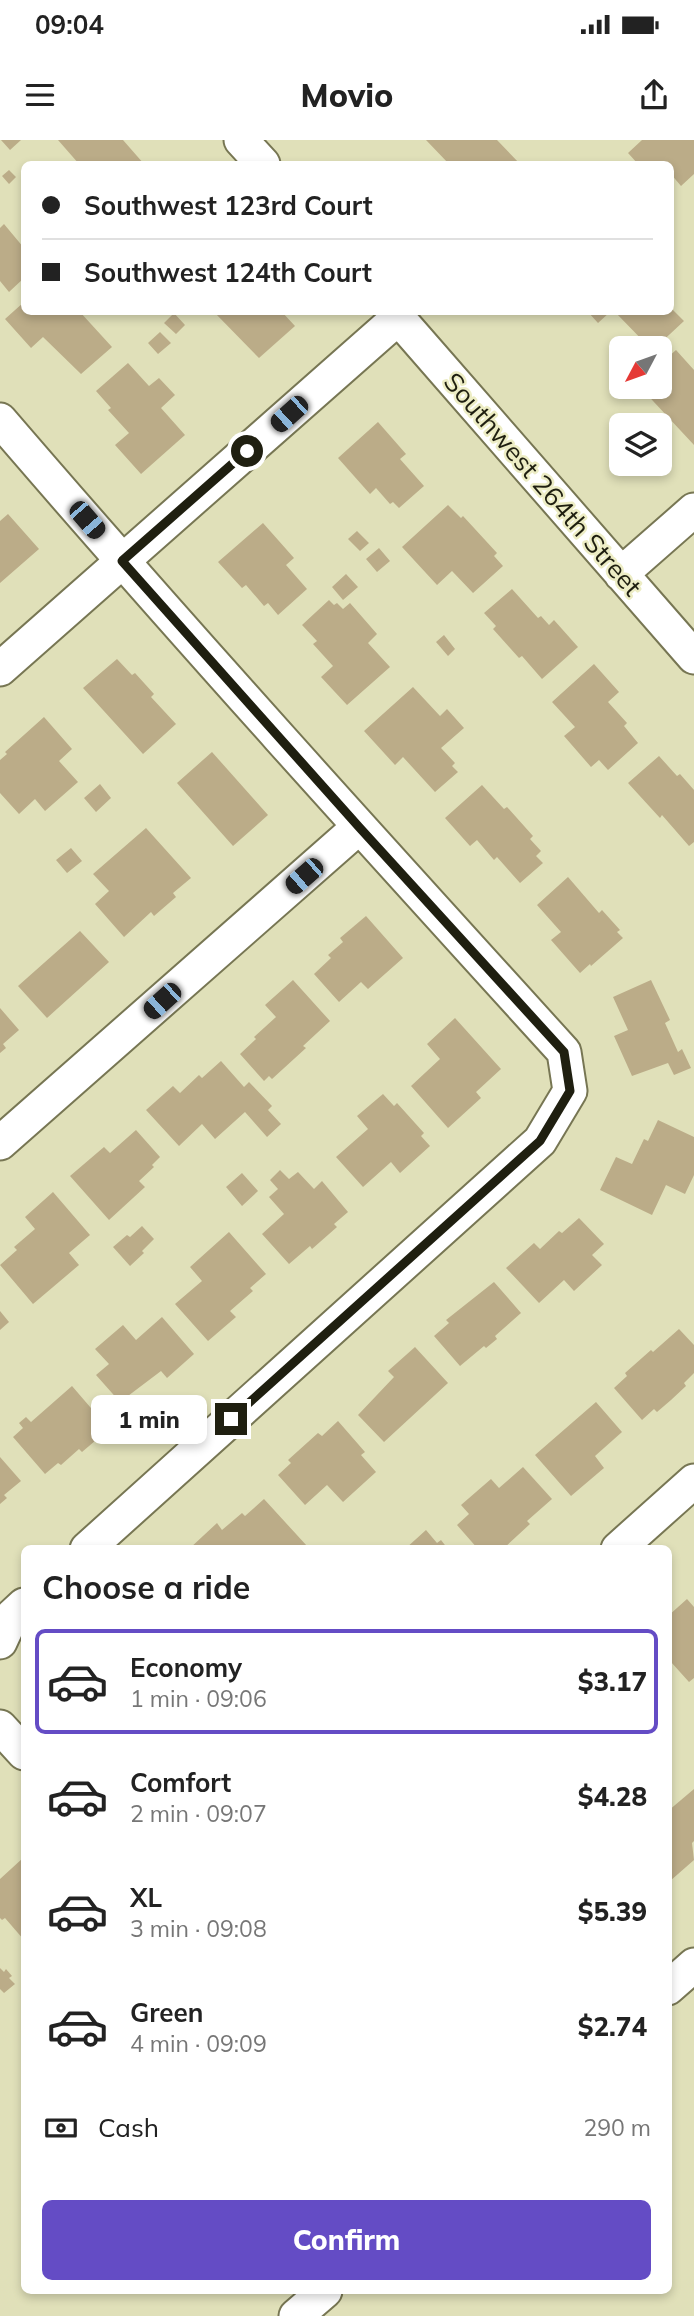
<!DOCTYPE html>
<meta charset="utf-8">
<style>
body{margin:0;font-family:Mulish,sans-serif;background:#f6f6f6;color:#222;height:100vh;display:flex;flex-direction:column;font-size:26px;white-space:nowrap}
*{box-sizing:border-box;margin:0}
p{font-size:23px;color:#767676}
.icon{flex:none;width:38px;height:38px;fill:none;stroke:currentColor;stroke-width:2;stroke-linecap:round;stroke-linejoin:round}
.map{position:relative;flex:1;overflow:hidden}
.sheet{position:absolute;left:21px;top:1405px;width:651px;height:749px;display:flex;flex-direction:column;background:#fff;border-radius:10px;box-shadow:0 4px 10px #0003}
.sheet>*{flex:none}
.hud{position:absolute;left:21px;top:21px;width:653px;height:154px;border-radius:10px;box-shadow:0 4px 10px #0003;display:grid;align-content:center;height:154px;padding:0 21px;background:#fff}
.needle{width:46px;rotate:229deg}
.buttons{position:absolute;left:609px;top:196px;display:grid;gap:14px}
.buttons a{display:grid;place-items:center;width:63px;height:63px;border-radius:10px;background:#fff;box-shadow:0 4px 10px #0003;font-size:35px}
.end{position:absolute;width:32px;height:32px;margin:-16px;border:9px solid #1f1f10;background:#fff;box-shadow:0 0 0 4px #fff}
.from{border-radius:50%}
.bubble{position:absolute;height:49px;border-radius:10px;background:#fff;box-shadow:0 4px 10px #0003;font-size:23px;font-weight:800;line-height:49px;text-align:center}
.car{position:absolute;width:21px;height:42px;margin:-21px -10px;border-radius:9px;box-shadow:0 0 5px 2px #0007;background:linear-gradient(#222 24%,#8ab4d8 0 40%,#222 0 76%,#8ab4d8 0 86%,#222 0)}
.hud b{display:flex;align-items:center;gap:24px;height:66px;font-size:26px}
.hud b+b{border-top:2px solid #e0e0e0}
.hud i{width:18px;height:18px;background:#222}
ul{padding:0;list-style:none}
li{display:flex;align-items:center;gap:21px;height:105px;margin:0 14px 10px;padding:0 7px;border:4px solid transparent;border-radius:10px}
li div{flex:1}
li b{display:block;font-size:26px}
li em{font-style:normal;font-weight:800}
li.on{border-color:#644cc5}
li>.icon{width:63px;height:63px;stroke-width:1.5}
h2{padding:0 21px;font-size:32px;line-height:84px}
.pay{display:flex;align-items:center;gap:18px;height:77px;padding:0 21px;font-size:26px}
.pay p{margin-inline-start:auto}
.primary-button{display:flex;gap:14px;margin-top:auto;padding:14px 21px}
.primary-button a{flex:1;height:80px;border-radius:10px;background:#644cc5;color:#fff;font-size:28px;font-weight:800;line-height:80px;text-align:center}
.status{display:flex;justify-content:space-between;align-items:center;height:49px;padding:0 35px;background:#fff;direction:ltr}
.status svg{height:19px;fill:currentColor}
header{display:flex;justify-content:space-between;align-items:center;height:91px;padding:0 21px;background:#fff;font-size:32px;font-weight:800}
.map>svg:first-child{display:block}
</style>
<div class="status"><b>09:04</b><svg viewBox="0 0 49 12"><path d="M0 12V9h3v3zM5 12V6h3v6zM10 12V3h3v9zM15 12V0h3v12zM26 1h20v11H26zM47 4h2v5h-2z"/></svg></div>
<header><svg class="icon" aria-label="menu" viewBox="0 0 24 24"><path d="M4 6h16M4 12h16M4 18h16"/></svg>Movio<svg class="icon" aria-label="share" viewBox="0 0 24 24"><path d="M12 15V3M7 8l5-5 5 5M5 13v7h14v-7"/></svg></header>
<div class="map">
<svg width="694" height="2176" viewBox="0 0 694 2176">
<rect width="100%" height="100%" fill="#e0e0b9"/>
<path fill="#bbac88" d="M 1,0 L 21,0 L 10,10 Z
M 58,0 L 123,0 L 144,24 L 79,24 Z
M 426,0 L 497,0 L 520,24 L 449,24 Z
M 642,0 L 694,0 L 694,34 L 681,46 L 670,33 L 670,24 L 638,24 L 628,13 Z
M 9,30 L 16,37 L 9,44 L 2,36 Z
M 4,84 L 24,108 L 22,114 L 24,116 L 24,138 L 9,152 L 0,141 L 0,88 Z
M 24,162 L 24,172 L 66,172 L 67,174 L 80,172 L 112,207 L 81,234 L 43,197 L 31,208 L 5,179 Z
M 670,167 L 684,181 L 655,208 L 650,208 L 615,172 L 670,172 Z
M 214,172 L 282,172 L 295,186 L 259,218 Z
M 588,172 L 610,172 L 598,183 Z
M 174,173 L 185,185 L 176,194 L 164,183 Z
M 160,192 L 171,203 L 158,214 L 148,203 Z
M 676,210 L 694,230 L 694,305 L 640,247 L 660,247 L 660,224 Z
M 128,223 L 149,246 L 159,238 L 175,255 L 161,268 L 185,295 L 141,334 L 115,305 L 129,293 L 108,270 L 111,268 L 96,251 Z
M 378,282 L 406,314 L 400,319 L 424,346 L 399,368 L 393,362 L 390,364 L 376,348 L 370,354 L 338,318 Z
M 448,365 L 461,378 L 463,376 L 497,413 L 494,416 L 503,426 L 473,453 L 452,431 L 437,445 L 402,407 Z
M 8,374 L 39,409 L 0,443 L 0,381 Z
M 263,383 L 294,418 L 286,425 L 307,449 L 278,475 L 268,463 L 264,466 L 246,445 L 242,448 L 218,422 Z
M 357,391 L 369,403 L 360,411 L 348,399 Z
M 379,408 L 390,421 L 377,432 L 366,419 Z
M 346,434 L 358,447 L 343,460 L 332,447 Z
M 512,449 L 538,478 L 541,476 L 549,485 L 554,480 L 578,507 L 542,539 L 522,516 L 519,518 L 493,489 L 496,486 L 484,473 Z
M 329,460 L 334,465 L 337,463 L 343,469 L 350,463 L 377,494 L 368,503 L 390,527 L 347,565 L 321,537 L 333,526 L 313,504 L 317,501 L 302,485 Z
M 444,495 L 455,509 L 448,516 L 436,502 Z
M 117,519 L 132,535 L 135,533 L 154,554 L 151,557 L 176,584 L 143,614 L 83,548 Z
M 594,524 L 619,552 L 608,562 L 627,583 L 624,586 L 638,603 L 608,630 L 599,620 L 591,627 L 564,596 L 575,587 L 552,562 Z
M 413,547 L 440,576 L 447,569 L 464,588 L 441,608 L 455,623 L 452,626 L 458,632 L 435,652 L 403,617 L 395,625 L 364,591 Z
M 44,577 L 72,609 L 59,621 L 78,642 L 45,671 L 35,659 L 19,674 L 0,653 L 0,620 L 7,614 L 5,612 Z
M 212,612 L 268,675 L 233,706 L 177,643 Z
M 659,616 L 677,636 L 680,634 L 694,650 L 694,702 L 689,706 L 662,675 L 660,678 L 628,643 Z
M 100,644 L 111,658 L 96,672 L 84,658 Z
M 482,645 L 504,669 L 507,667 L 533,696 L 530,699 L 541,711 L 536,716 L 543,723 L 520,743 L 497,717 L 494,720 L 477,700 L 470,706 L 445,678 Z
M 146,688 L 191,738 L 173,753 L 176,757 L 154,776 L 151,772 L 124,797 L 95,764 L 109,751 L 93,734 Z
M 71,708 L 82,721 L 67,733 L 56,720 Z
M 568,737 L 599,773 L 602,770 L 620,790 L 617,792 L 623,798 L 591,826 L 590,824 L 580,833 L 551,800 L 561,792 L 537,765 Z
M 366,776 L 403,818 L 368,849 L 361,842 L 339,862 L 314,834 L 331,818 L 328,815 L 343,802 L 340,798 Z
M 80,791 L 109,822 L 47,878 L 18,846 Z
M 293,840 L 330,881 L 303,906 L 306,908 L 272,939 L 269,936 L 264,941 L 240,914 L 256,899 L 254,897 L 276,877 L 265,865 Z
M 651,840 L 670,880 L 665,883 L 678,912 L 682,909 L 691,928 L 674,935 L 668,923 L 632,936 L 614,896 L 628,890 L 613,857 Z
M 0,868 L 19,890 L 3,904 L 6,908 L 0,913 Z
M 455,878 L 501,929 L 476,952 L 481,958 L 448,988 L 411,946 L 440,919 L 427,904 Z
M 221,921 L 244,947 L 249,942 L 272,966 L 268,970 L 281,984 L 267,997 L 245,972 L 215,999 L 202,984 L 179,1006 L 146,970 L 173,946 L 180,953 L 199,935 L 202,938 Z
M 383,954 L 394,966 L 397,963 L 424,993 L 421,996 L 430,1006 L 400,1033 L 391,1022 L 363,1047 L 336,1017 L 368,989 L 357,976 Z
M 658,980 L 694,997 L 694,1035 L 685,1054 L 666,1045 L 652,1075 L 600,1050 L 616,1017 L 632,1024 L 644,999 L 648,1001 Z
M 136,990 L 160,1017 L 152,1025 L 154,1027 L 139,1041 L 145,1047 L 109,1080 L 70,1036 L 104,1007 L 110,1013 Z
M 280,1030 L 289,1039 L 298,1032 L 314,1049 L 322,1041 L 348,1072 L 334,1084 L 337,1087 L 312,1109 L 310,1106 L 289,1124 L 262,1094 L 284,1074 L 269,1057 L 278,1049 L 270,1040 Z
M 242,1033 L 258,1051 L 242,1066 L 226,1047 Z
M 53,1052 L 90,1095 L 69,1113 L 79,1125 L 33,1164 L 0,1125 L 17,1110 L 14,1107 L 35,1089 L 25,1077 Z
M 579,1078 L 604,1104 L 592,1115 L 602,1125 L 574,1151 L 564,1140 L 539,1163 L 506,1128 L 534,1103 L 540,1109 L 559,1091 L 562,1093 Z
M 142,1086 L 154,1099 L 142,1111 L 144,1113 L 130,1126 L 113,1107 L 127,1095 L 130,1097 Z
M 229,1092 L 266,1134 L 250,1148 L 253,1151 L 230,1171 L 236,1177 L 208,1201 L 175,1164 L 202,1141 L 190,1127 Z
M 494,1142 L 521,1173 L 495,1196 L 497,1199 L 486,1208 L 484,1206 L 460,1226 L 434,1196 L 449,1183 L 446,1180 Z
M 0,1171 L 9,1182 L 0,1190 Z
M 162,1177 L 194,1214 L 167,1238 L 161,1231 L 120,1262 L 96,1235 L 109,1224 L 95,1209 L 123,1185 L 136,1200 Z
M 679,1189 L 694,1205 L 694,1233 L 684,1243 L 686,1246 L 671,1260 L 657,1272 L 654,1269 L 642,1280 L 614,1248 L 627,1236 L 625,1233 L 651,1210 L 653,1212 Z
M 415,1207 L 448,1243 L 384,1302 L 358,1275 L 394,1237 L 388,1231 Z
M 72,1246 L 109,1289 L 82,1312 L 79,1309 L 61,1325 L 58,1323 L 45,1334 L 13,1297 L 23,1288 L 19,1283 L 26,1277 L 31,1282 Z
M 596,1262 L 622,1292 L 595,1316 L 604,1328 L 571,1356 L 535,1315 Z
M 338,1281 L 365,1312 L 361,1315 L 376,1332 L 343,1362 L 327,1345 L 305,1365 L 278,1335 L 291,1323 L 288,1320 L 318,1293 L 322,1296 Z
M 0,1317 L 21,1341 L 4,1355 L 7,1358 L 0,1364 Z
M 523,1327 L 552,1359 L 527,1381 L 530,1384 L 503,1409 L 478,1409 L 457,1385 L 469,1374 L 461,1365 L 491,1339 L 499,1348 Z
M 264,1359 L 307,1406 L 304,1409 L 189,1409 L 217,1383 L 222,1390 L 242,1373 L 245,1376 Z
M 426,1390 L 437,1403 L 441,1400 L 448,1409 L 405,1409 Z
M 687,1459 L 694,1467 L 694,1538 L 689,1542 L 671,1522 L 668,1524 L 668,1476 Z
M 694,1649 L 694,1701 L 692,1703 L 694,1720 L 670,1741 L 668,1671 Z
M 23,1718 L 24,1720 L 24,1800 L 5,1778 L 2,1780 L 0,1778 L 0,1739 Z
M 0,1828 L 4,1832 L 6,1829 L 12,1836 L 9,1838 L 15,1844 L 4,1853 L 0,1849 Z"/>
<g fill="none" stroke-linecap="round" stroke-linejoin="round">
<g stroke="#777653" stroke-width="37">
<path id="minor" d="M 241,0 L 263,24
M 393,172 L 694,517
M 0,280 C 184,494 374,703 564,912 L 570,951 L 540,1001 L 87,1409
M 621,434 L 694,370
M 0,529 L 398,178
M 0,1003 L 359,687
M 618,1409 L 694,1341
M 0,1502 L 12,1476 L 24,1465
M 0,1587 L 24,1613
M 668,1848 L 694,1825
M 296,2176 L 325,2151"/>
</g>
<use href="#minor" stroke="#fff" stroke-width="33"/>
</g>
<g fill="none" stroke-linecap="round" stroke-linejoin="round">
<path stroke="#1f1f10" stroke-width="9" d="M 231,1279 L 540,1001 L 570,951 L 564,912 L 359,687 L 122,421 L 247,311"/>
</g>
<g text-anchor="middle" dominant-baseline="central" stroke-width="5" stroke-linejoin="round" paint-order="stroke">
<g font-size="26" fill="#1f1f10" stroke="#ededc5">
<text transform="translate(543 344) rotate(49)">Southwest 264th Street</text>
</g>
</g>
</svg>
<div class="buttons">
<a><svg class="needle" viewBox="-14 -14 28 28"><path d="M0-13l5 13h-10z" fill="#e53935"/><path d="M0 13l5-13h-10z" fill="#767676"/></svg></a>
<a><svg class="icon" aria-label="layers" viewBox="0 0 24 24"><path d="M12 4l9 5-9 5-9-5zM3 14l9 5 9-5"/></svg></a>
</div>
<i class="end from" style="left:247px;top:311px"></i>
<i class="end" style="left:231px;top:1279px"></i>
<div class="bubble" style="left:91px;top:1255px;width:116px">1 min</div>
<i class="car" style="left:289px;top:274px;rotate:228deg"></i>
<i class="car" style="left:87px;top:380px;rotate:139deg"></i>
<i class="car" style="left:304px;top:736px;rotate:229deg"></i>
<i class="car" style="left:162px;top:861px;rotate:228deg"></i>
<div class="hud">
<b><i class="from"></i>Southwest 123rd Court</b>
<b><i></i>Southwest 124th Court</b>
</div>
<section class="sheet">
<h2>Choose a ride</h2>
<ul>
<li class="on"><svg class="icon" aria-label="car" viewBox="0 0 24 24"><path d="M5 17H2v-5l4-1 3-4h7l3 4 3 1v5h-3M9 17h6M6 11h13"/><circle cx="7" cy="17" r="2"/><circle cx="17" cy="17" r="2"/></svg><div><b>Economy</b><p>1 min · 09:06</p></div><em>$3.17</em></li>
<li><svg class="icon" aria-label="car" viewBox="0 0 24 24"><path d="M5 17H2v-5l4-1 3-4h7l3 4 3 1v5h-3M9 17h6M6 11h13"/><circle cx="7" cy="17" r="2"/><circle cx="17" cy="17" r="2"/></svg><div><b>Comfort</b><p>2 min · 09:07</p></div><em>$4.28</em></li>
<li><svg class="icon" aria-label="car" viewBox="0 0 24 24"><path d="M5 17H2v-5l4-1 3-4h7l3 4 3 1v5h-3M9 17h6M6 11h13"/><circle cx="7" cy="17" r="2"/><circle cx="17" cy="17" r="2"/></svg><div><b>XL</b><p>3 min · 09:08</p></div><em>$5.39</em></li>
<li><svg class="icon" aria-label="car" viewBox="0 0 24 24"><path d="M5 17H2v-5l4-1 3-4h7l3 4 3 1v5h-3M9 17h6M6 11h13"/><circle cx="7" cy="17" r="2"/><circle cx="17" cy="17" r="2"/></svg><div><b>Green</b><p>4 min · 09:09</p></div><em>$2.74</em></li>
</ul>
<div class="pay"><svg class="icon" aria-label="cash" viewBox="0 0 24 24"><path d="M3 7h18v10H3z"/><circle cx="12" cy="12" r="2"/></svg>Cash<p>290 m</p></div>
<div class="primary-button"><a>Confirm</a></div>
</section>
</div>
